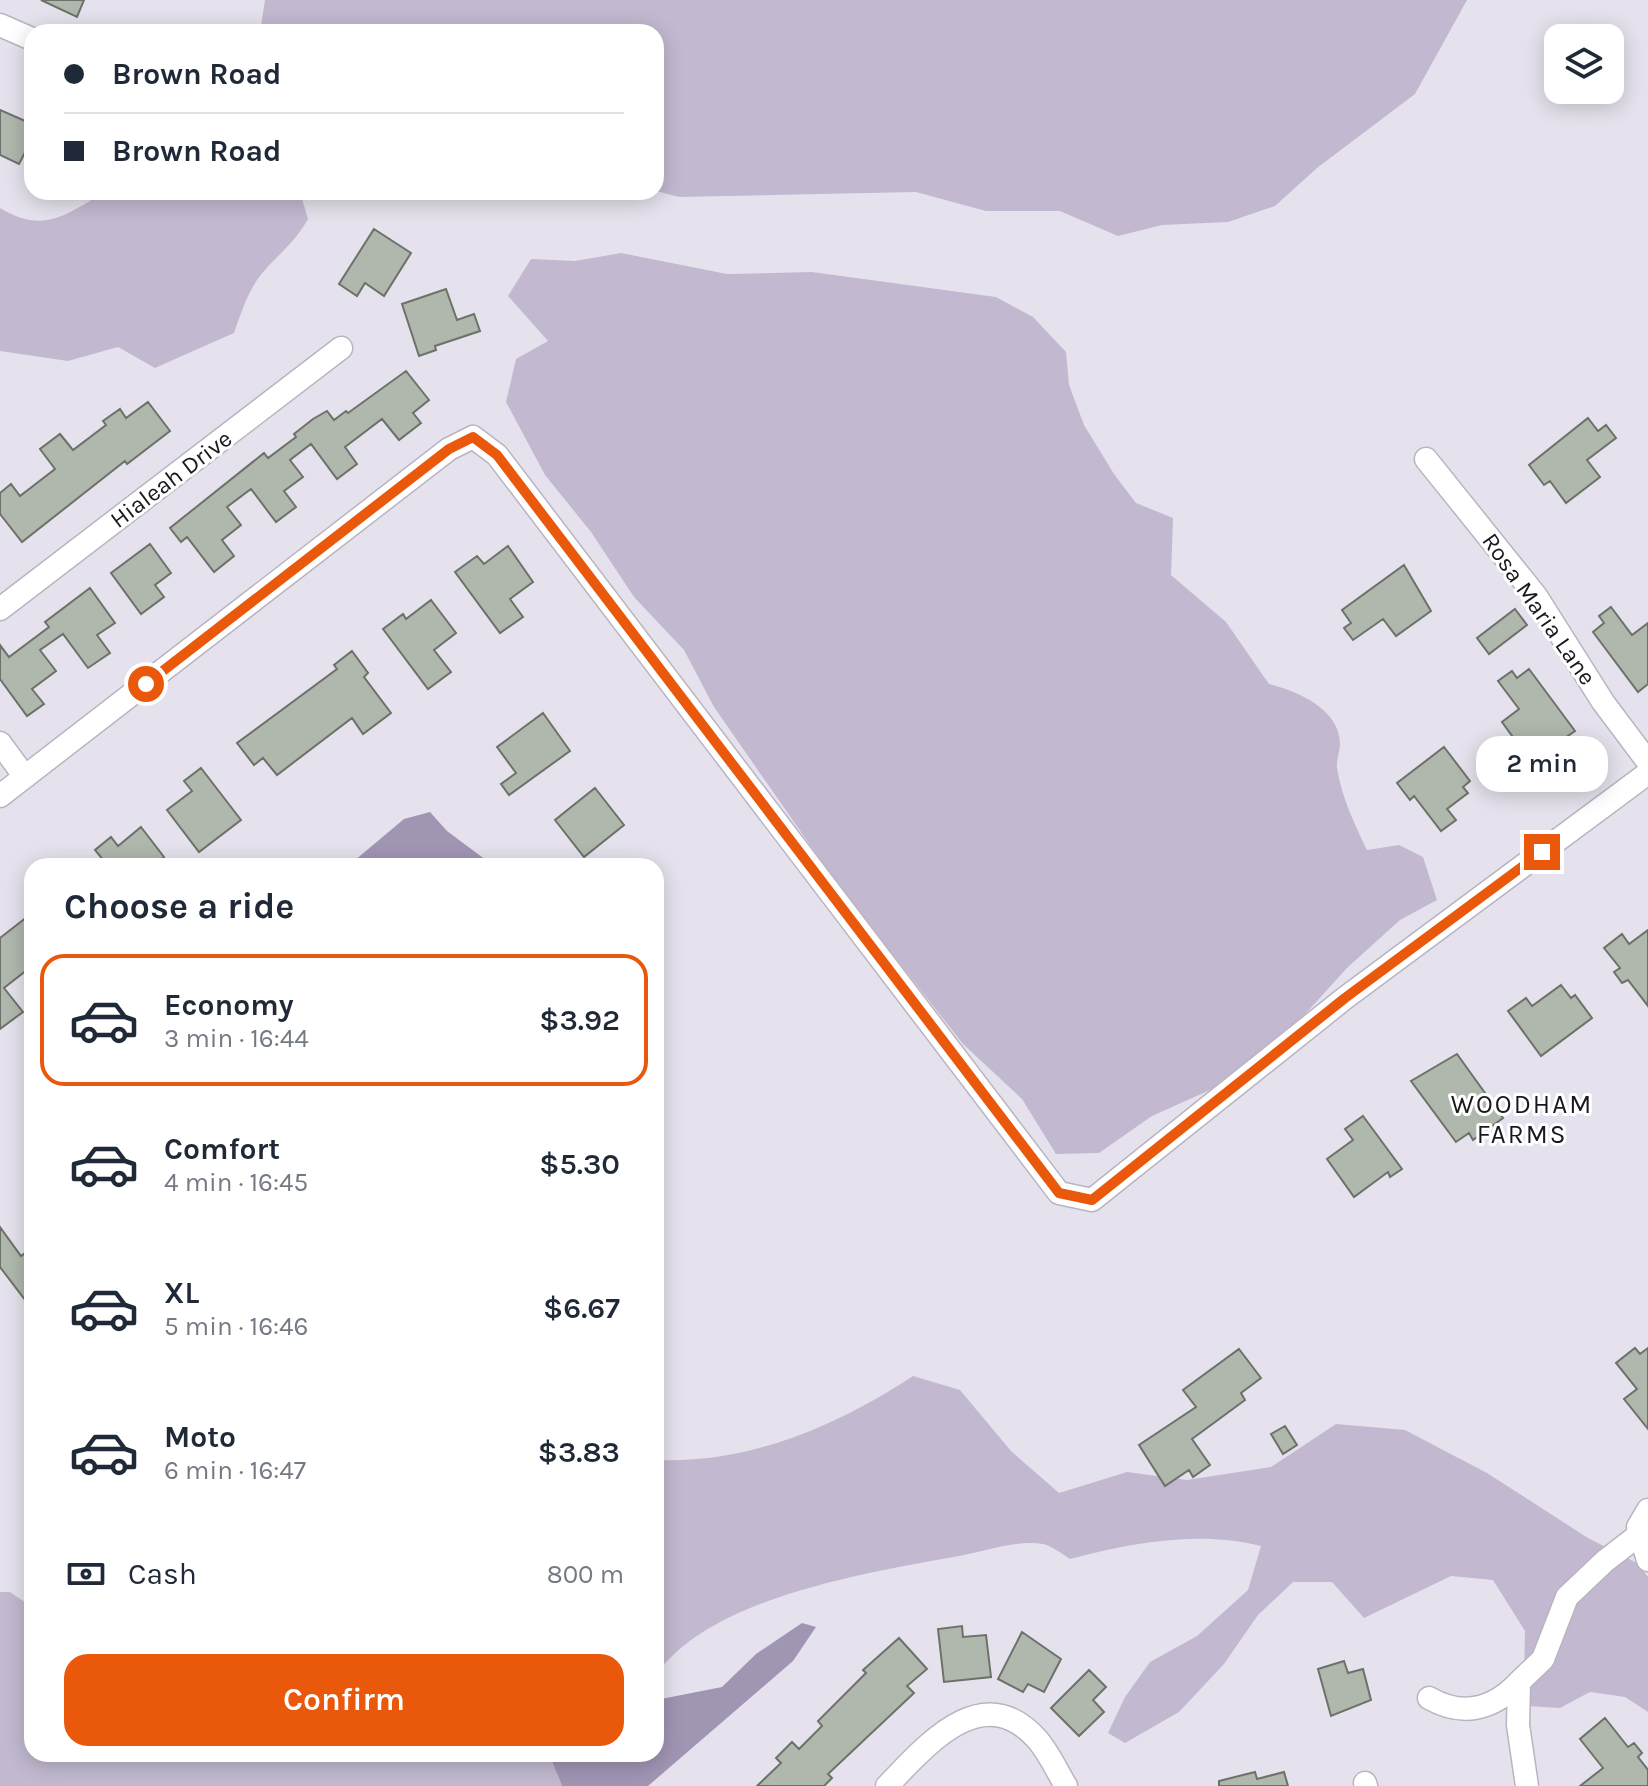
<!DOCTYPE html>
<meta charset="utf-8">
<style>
body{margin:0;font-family:Karla,sans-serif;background:#f2f2f3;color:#1f2937;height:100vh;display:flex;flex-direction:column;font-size:30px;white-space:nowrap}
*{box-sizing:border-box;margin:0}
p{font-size:26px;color:#747a83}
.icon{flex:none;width:44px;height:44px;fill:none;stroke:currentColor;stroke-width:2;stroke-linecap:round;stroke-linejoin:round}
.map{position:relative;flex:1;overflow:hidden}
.panel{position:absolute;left:24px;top:858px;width:640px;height:904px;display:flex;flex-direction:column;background:#fff;border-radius:24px;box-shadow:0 4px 20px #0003}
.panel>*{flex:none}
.hud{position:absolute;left:24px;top:24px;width:640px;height:176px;border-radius:24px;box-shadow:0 4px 20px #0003;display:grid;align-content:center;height:176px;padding:0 40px;background:#fff}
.tools{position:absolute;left:1544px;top:24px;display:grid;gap:16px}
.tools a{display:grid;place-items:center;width:80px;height:80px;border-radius:16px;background:#fff;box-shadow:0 4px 20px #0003;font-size:40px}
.end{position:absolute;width:36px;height:36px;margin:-18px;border:10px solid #ea580c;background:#fff;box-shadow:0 0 0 4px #fff}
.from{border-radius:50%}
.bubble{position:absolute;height:56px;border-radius:24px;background:#fff;box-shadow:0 4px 20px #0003;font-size:26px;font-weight:600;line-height:56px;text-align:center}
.hud b{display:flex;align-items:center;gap:28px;height:76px;font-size:30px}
.hud b+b{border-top:2px solid #e0e1e3}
.hud i{width:20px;height:20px;background:#1f2937}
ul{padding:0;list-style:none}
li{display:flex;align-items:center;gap:24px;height:132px;margin:0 16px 12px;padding:0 24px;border:4px solid transparent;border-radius:24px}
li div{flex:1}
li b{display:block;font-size:30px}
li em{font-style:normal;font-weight:600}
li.selected{border-color:#ea580c}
li>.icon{width:72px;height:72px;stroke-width:1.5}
h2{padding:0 40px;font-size:36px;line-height:96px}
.pay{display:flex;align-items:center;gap:20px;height:88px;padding:0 40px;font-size:30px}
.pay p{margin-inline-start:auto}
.button{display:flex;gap:16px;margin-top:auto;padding:16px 40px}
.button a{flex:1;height:92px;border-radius:24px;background:#ea580c;color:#fff;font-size:32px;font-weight:600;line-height:92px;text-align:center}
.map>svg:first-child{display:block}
</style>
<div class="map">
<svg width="1648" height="1786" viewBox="0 0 1648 1786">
<rect width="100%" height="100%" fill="#e6e2ed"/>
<path fill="#c2b9d0" d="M 265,0 L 1467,0 L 1415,94 L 1317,168 L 1275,206 L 1228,222 L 1162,225 L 1118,236 L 1060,211 L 986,211 L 916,192 L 679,197 L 656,191 L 656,32 L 260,32 Z
M 105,192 L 300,192 L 308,219 C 293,246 277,254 260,276 C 247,293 241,313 234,333 L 155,368 L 118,347 L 68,361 L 0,351 L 0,208 C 45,235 66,214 105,192 Z
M 621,253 L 727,274 L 812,272 L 996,297 L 1033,317 L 1066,352 L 1069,385 L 1084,425 L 1114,474 L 1136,503 L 1173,518 L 1171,575 L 1226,622 L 1269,684 C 1297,691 1340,709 1340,744 C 1340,752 1336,760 1337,768 C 1342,798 1354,823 1367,850 L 1399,845 L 1423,857 L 1437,900 L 1400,920 L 1347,968 L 1298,1022 L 1230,1081 L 1152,1116 L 1099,1153 L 1056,1154 L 1022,1099 L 963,1044 L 835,881 L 714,707 L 684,650 L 634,597 L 591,532 L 545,475 L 506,402 L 516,359 L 548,341 L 508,296 L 531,259 L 575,261 Z
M 913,1376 L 960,1390 L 1011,1451 L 1059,1493 L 1127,1472 L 1187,1480 L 1271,1467 L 1336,1424 L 1405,1430 L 1487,1473 L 1588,1538 L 1637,1563 L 1648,1577 L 1648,1712 L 1625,1697 L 1590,1692 L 1560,1708 L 1528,1706 L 1524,1677 L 1525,1631 L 1493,1580 L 1451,1576 L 1364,1618 L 1332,1582 L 1293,1582 L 1258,1615 L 1224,1664 L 1179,1712 L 1125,1743 L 1108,1733 L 1125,1697 L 1150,1662 L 1197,1636 L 1248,1590 L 1261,1546 C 1199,1530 1131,1543 1070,1559 C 1062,1554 1052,1546 1043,1544 C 1017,1540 990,1550 964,1555 C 874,1572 712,1595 656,1675 L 656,1460 C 749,1464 837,1426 913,1376 Z
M 0,1592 L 10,1592 L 32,1607 L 32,1754 L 549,1754 L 562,1786 L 0,1786 Z"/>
<path fill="#a195b4" d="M 430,812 L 447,831 L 494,866 L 348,866 L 404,819 Z
M 802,1623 L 816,1627 L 793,1661 L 648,1786 L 562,1786 L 549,1754 L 656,1754 L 656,1700 L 722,1687 L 756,1654 Z"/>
<path fill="#b0b7ad" stroke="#6c7269" stroke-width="2" d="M 41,0 L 84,0 L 77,17 Z
M 0,110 L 32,124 L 32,139 L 19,164 L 0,155 Z
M 374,229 L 411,253 L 384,296 L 365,283 L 357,296 L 339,284 Z
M 446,289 L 457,320 L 474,314 L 480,331 L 435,346 L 436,350 L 419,356 L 402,304 Z
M 406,371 L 429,400 L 413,413 L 421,423 L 399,440 L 382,419 L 345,447 L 357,464 L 337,479 L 311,444 L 290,460 L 303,477 L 284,491 L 296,507 L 276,522 L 251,489 L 227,507 L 241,525 L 222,540 L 234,556 L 214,572 L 187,537 L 181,542 L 170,528 L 264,453 L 268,458 L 296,437 L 294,434 L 313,419 L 327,411 L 334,420 L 346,411 L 348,413 Z
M 148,402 L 170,431 L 127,464 L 125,461 L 22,542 L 0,514 L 0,493 L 11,484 L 20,496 L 55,469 L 40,449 L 60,434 L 73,450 L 106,425 L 103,421 L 120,409 L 126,418 Z
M 1588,418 L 1598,431 L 1606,425 L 1616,438 L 1587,460 L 1600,477 L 1566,503 L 1550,481 L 1544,485 L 1529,465 Z
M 150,544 L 171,573 L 155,585 L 164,597 L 141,614 L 111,573 Z
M 508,546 L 533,582 L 510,599 L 523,617 L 500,633 L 455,572 L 477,556 L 484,564 Z
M 1404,565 L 1431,611 L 1396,636 L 1383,619 L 1353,640 L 1344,628 L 1351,623 L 1342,610 Z
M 90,588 L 115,623 L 97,635 L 110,653 L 88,668 L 63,634 L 40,650 L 56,671 L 32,689 L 44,704 L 27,716 L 0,679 L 0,645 L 9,657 L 49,627 L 45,622 Z
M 431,600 L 456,633 L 434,650 L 451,672 L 428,689 L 383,629 L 403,614 L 406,619 Z
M 1611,607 L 1632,635 L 1648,623 L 1648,684 L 1638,692 L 1593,632 L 1604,623 L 1599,616 Z
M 1515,609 L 1527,625 L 1489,654 L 1477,638 Z
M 352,651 L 368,673 L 364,677 L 391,713 L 363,734 L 352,718 L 277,775 L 263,758 L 254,765 L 237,743 L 337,669 L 334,665 Z
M 1529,669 L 1575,731 L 1555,745 L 1551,741 L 1528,758 L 1502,722 L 1519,709 L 1498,681 L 1512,671 L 1517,678 Z
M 543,713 L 570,751 L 509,795 L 501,784 L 516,773 L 497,747 Z
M 1444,747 L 1470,781 L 1463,787 L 1468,793 L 1447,809 L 1456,820 L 1441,831 L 1414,796 L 1410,800 L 1397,783 Z
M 201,768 L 241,820 L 199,852 L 167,810 L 192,791 L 184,781 Z
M 595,788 L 624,825 L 584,857 L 555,820 Z
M 141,827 L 164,857 L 152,866 L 108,866 L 95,850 L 111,837 L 118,846 Z
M 32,913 L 32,966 L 4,988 L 23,1012 L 0,1029 L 0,938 Z
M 1648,930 L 1648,1006 L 1628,980 L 1622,983 L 1614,972 L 1620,968 L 1604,948 L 1622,934 L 1629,944 Z
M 1561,985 L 1571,998 L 1575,995 L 1592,1018 L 1541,1056 L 1508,1011 L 1526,998 L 1532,1006 Z
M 1457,1054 L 1503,1118 L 1473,1140 L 1469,1133 L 1456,1142 L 1411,1081 Z
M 1363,1116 L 1402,1169 L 1390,1177 L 1388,1172 L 1354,1197 L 1327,1159 L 1353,1140 L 1345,1129 Z
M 0,1227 L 21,1256 L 32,1248 L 32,1309 L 0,1267 Z
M 1635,1348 L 1640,1354 L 1648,1348 L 1648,1429 L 1624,1399 L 1637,1389 L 1616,1363 Z
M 1239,1349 L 1261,1378 L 1241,1393 L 1245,1400 L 1192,1439 L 1210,1465 L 1193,1477 L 1189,1470 L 1165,1486 L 1139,1445 L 1196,1407 L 1183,1390 Z
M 1285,1426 L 1297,1445 L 1283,1454 L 1271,1434 Z
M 962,1626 L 963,1637 L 986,1635 L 991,1677 L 944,1682 L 938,1629 Z
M 1022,1632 L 1061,1659 L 1044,1692 L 1028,1684 L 1023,1692 L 998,1679 Z
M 899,1638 L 927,1669 L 907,1686 L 914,1693 L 828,1774 L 832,1778 L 824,1786 L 757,1786 L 781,1763 L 776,1758 L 792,1742 L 799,1749 L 822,1726 L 818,1721 L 866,1673 L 863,1670 Z
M 1344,1661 L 1348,1673 L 1363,1669 L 1371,1700 L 1331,1716 L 1318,1669 Z
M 1089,1670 L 1106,1687 L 1093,1700 L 1104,1712 L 1079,1736 L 1051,1708 Z
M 1605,1718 L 1628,1747 L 1634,1743 L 1642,1753 L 1638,1757 L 1648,1770 L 1648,1786 L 1580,1786 L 1603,1768 L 1580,1739 Z
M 1255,1772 L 1257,1779 L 1284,1772 L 1288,1786 L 1219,1786 L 1219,1781 Z"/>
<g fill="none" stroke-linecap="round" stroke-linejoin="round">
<g stroke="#b9b5c0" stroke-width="25">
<path id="minor" d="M 0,25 L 32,39
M 1426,459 L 1536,596 L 1603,702 L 1648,762
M 0,609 L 341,348
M 0,743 L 25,777
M 0,796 L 449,449 L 473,437 L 497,455 L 1059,1193 L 1092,1200 L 1345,998 L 1648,773
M 1648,1510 L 1638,1527 L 1648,1560
M 1429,1698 C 1462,1717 1493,1710 1519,1682
M 1365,1783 L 1366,1786
M 887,1786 C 926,1746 981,1679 1036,1738 C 1048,1751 1057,1771 1066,1786
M 1527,1786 L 1518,1725 L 1519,1682 L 1543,1659 L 1567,1597 L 1605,1561 L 1640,1534"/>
</g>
<use href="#minor" stroke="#fff" stroke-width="22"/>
</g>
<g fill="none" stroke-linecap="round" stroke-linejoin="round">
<path stroke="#ea580c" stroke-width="10" d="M 146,684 L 449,449 L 473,437 L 497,455 L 1059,1193 L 1092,1200 L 1345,998 L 1542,852"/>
</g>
<g text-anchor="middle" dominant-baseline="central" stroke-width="6" stroke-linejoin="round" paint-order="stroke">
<g font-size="24" fill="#19181c" stroke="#fff">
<text transform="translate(171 479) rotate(-37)">Hialeah Drive</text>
<text transform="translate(1539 609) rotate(55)">Rosa Maria Lane</text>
</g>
<g font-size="26" letter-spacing="2" fill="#19181c" stroke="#fff">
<text x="1522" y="1104">WOODHAM<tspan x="1522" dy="30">FARMS</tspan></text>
</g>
</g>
</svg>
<div class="tools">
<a><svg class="icon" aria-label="layers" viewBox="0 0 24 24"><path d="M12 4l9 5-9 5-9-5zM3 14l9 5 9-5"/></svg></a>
</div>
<i class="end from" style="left:146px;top:684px"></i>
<i class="end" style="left:1542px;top:852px"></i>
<div class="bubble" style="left:1476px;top:736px;width:132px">2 min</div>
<div class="hud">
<b><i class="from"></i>Brown Road</b>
<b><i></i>Brown Road</b>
</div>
<section class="panel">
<h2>Choose a ride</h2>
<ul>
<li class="selected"><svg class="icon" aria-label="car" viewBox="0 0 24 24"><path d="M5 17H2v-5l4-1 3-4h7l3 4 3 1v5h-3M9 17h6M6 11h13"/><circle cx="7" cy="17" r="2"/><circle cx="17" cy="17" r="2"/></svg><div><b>Economy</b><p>3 min · 16:44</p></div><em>$3.92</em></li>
<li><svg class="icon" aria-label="car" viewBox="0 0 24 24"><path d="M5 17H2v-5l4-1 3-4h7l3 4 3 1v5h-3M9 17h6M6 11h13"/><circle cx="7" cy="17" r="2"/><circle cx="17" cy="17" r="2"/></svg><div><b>Comfort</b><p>4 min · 16:45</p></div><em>$5.30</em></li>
<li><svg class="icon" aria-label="car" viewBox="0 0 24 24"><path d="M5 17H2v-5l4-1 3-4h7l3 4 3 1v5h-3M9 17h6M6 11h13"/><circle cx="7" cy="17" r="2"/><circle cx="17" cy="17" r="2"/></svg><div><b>XL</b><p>5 min · 16:46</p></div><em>$6.67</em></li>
<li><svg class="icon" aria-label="car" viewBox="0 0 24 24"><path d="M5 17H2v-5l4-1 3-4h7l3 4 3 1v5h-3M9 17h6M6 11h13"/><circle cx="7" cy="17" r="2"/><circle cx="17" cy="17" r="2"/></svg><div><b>Moto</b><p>6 min · 16:47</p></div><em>$3.83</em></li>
</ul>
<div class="pay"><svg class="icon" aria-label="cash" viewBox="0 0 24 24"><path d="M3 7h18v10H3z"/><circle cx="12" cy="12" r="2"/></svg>Cash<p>800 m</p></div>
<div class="button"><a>Confirm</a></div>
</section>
</div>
